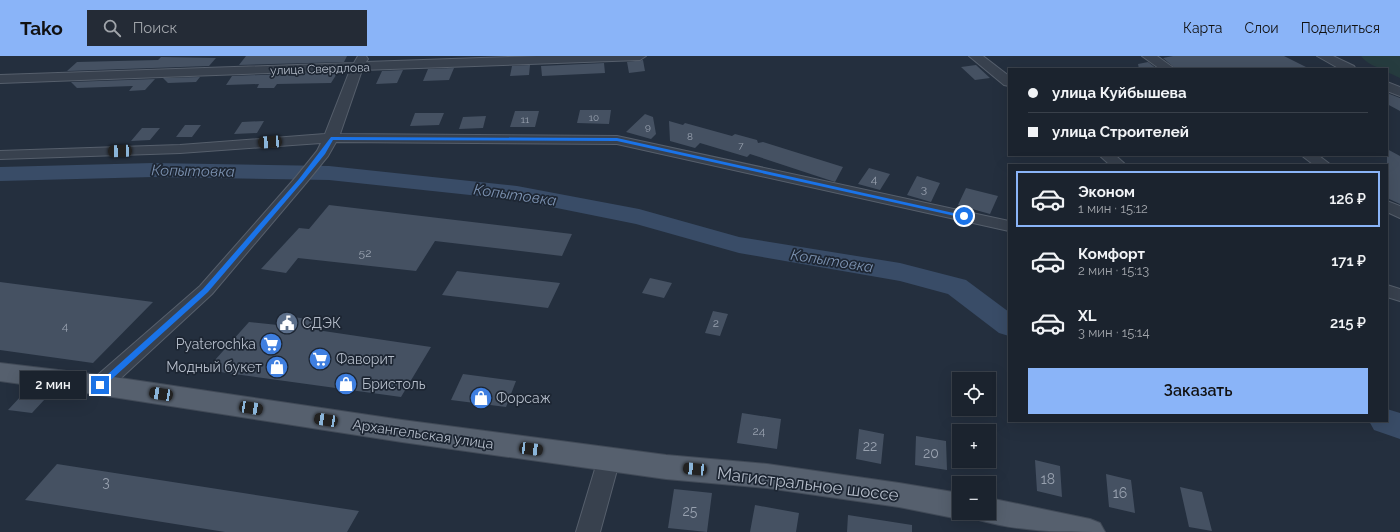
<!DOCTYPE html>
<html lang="ru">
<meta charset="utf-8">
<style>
body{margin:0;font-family:Raleway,sans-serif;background:#242b36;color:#f1f3f6;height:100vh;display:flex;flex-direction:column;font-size:15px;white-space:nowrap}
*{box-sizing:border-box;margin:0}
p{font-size:13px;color:#a0a4aa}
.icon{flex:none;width:22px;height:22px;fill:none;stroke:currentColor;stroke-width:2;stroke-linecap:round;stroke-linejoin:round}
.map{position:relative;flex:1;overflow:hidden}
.drawer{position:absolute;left:1008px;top:108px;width:380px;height:258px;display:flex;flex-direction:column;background:#1b232e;border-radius:0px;box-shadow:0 4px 16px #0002,0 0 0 1px #39404a}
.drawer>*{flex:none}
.hud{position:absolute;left:1008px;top:12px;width:380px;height:88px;border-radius:0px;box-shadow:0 4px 16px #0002,0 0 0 1px #39404a;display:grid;align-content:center;height:88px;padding:0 20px;background:#1b232e}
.fabs{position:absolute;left:952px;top:316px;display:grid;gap:8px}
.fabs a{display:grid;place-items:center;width:44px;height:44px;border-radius:0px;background:#1b232e;box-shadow:0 4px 16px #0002,0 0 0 1px #39404a;font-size:20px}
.end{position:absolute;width:18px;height:18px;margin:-9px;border:5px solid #1a73e8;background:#fff;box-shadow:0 0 0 2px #fff}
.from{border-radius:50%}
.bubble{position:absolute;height:28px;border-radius:0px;background:#1b232e;box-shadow:0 4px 16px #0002,0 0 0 1px #39404a;font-size:13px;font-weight:600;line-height:28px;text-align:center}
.car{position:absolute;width:12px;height:24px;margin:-12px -6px;border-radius:5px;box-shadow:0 0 3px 1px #0007;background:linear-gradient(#222 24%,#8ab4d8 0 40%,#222 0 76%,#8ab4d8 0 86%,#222 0)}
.hud b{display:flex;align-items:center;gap:14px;height:38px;font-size:15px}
.hud b+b{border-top:1px solid #39404a}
.hud i{width:10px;height:10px;background:#f1f3f6}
ul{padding:7px 0 0;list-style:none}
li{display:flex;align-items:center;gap:12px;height:56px;margin:0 8px 6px;padding:0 12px;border:2px solid transparent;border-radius:0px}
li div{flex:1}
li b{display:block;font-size:15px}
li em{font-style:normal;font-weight:600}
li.active{border-color:#8ab4f8}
li>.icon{width:36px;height:36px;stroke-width:1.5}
.action{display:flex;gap:8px;margin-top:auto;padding:8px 20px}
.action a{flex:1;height:46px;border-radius:0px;background:#8ab4f8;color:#111;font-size:16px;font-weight:600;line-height:46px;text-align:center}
header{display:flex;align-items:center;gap:24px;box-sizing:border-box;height:56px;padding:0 20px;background:#8ab4f8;color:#111}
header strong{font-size:19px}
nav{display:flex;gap:22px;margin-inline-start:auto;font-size:14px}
.search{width:280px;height:36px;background:#242b36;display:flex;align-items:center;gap:10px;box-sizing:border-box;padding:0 14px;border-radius:0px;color:#a0a4aa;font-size:15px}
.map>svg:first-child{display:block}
</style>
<header>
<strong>Tako</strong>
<div class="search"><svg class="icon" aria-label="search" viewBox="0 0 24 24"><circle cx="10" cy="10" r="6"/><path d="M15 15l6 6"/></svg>Поиск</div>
<nav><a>Карта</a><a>Слои</a><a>Поделиться</a></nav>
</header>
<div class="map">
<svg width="1400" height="476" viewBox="0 0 1400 476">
<rect width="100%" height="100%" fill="#242f3e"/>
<path fill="#263c3f" d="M 1361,0 L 1400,0 L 1400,22 L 1387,16 L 1387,13 C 1378,13 1366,7 1361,0 Z"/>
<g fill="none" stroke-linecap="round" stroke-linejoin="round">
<path fill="#394c67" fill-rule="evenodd" d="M 153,107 L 329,110 L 517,130 L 639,153 L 739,181 L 900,207 L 966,224 L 1009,256 L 1009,280 L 999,277 L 948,238 L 900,225 L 739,197 L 636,168 L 517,144 L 329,124 L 153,121 L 0,125 L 0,111 Z
M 1387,353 L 1400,357 L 1400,383 L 1374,374 L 1369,365 L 1387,365 Z"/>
</g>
<path fill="#455162" d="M 246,0 L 347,0 L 344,6 L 239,9 Z
M 1173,0 L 1284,0 L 1310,13 L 1176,13 L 1163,2 Z
M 161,1 L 216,2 L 209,10 L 67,15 L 77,6 L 158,4 Z
M 643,4 L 645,15 L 629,17 L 627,6 Z
M 1148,6 L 1157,13 L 1139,13 L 1138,8 Z
M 604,7 L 605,17 L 542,20 L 541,10 Z
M 530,9 L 529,19 L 510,20 L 512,10 Z
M 976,9 L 990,22 L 975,24 L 961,11 Z
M 454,12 L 449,24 L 423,25 L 428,13 Z
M 403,14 L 397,27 L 376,28 L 382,15 Z
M 338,16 L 331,27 L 277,28 L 274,32 L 257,32 L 259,28 L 226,29 L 232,20 Z
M 200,21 L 196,26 L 168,27 L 163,22 Z
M 155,23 L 145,34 L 129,35 L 133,30 L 77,32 L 71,26 Z
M 1387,37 L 1400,42 L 1400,55 L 1387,48 Z
M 580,54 L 611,54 L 609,68 L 577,67 Z
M 515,55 L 539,55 L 535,71 L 510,71 Z
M 415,57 L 444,57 L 439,69 L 410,70 Z
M 645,58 L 653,61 L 656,78 L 651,83 L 626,76 Z
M 486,60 L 483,72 L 459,73 L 463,61 Z
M 264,65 L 257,77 L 234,78 L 242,66 Z
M 669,65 L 683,69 L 685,67 L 732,80 L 735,78 L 757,84 L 758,87 L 763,86 L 843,111 L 835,126 L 750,98 L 747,101 L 700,87 L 695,92 L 670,85 Z
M 185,69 L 201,69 L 192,81 L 176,81 Z
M 142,72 L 160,72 L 150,84 L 131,85 Z
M 1387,93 L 1400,100 L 1400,148 L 1387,142 Z
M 869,112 L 890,118 L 880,134 L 858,128 Z
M 917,120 L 940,127 L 931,146 L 907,139 Z
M 966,132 L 998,140 L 990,158 L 958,149 Z
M 329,149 L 572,178 L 562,200 L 435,185 L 416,215 L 298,202 L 286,217 L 261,213 L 299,172 L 309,173 Z
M 457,215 L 560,227 L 548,252 L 442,239 Z
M 650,222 L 672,227 L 664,242 L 642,237 Z
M 0,226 L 153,246 L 93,307 L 0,294 Z
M 713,255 L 728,258 L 720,280 L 705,277 Z
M 285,260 L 316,264 L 310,273 L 431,291 L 401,341 L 206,314 L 249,266 L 278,269 Z
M 463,318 L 516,325 L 506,351 L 451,344 Z
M 21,340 L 45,343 L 32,357 L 8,354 Z
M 742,357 L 781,363 L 777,393 L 737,387 Z
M 859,373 L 884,378 L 881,408 L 856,403 Z
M 916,380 L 946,385 L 947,414 L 915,409 Z
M 1035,404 L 1060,410 L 1062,441 L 1037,435 Z
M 57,408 L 359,455 L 347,476 L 225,476 L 25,444 Z
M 1106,418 L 1131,424 L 1135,457 L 1109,451 Z
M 1180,431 L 1202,436 L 1212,475 L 1189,471 Z
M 674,433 L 712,437 L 707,476 L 668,472 Z
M 755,449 L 799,457 L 796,476 L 750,476 Z
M 848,459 L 912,469 L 912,476 L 847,476 Z"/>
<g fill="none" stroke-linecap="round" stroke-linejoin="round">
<g stroke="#565f6c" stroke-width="2">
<path id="street" d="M 358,0 L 366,0 L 368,3 L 366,6 L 537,0 L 646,0 L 640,4 L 362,14 L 340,78 L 617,80 L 1009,165 L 1009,175 L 617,88 L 336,86 L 328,100 L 306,127 L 212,238 L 107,335 L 100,337 L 93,335 L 90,329 L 93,323 L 200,230 L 296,121 L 317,95 L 321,87 L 180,97 L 0,103 L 0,95 L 180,89 L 325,78 L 350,14 L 0,27 L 0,19 L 354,7 Z
M 969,0 L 983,0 L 1009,20 L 1009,30 L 1004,29 Z
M 1142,0 L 1157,0 L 1175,13 L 1160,13 Z
M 1317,0 L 1333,0 L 1354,10 L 1356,13 L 1340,13 Z
M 1387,26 L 1400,31 L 1400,40 L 1387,35 Z
M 1099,99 L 1115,99 L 1126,109 L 1110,109 Z
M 1301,99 L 1318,99 L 1331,109 L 1314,109 Z
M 1387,145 L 1400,150 L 1400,162 L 1387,156 Z
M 1387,229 L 1400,233 L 1400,245 L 1387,241 Z
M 609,394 L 617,396 L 620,403 L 600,476 L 576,476 L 598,403 L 601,396 Z"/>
</g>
<g stroke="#414a57" stroke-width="2">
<path id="primary" d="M 0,307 L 100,319 L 402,364 L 666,399 L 767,408 L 899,427 L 959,437 L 959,457 L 970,457 L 959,463 L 899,451 L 767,432 L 666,423 L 402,386 L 100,339 L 0,325 Z
M 989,442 L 1090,463 L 1100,467 L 1105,476 C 1062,476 1020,476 979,464 L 976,457 L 989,457 Z"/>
</g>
<use href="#street" fill="#38414e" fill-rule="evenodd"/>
<use href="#primary" fill="#56606e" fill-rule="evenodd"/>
</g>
<path fill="#1a73e8" d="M 331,81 L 617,82 L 967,160 L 964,162 L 617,85 L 333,84 L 325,98 L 303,125 L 208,236 L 103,331 L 98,331 L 98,327 L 203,233 L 299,123 Z"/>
<defs>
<g id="civic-disc" transform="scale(1.15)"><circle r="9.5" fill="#5c6f8a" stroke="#1d2633"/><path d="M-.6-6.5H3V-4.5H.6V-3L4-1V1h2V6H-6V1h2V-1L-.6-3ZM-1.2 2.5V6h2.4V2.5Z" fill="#fff"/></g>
<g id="supermarket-disc" transform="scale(1.15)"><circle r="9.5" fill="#3f7fe0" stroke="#1d2633"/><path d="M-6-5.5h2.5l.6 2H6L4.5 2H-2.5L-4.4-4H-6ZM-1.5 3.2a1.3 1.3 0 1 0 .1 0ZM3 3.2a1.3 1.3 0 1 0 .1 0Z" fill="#fff"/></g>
<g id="shop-disc" transform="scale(1.15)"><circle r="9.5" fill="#3f7fe0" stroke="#1d2633"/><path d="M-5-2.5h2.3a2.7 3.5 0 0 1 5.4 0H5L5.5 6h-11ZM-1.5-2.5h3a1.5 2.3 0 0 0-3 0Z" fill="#fff"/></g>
</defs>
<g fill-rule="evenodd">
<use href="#civic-disc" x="287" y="267"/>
<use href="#supermarket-disc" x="271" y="288"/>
<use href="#supermarket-disc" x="320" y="303"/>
<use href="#shop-disc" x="277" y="311"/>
<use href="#shop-disc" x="346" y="328"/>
<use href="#shop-disc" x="481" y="342"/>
</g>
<g text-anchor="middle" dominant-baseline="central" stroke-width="3.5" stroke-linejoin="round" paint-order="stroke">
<g font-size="10" fill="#98a1af">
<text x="594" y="61">10</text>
<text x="525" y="63">11</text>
<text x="648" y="70">9</text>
<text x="690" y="80">8</text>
<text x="741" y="89">7</text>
</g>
<g font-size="12" fill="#b4bcc9" stroke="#1d2633">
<text transform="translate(320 13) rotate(-2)">улица Свердлова</text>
</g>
<g font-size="12" fill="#98a1af">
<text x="874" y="123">4</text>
<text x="924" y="133">3</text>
<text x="365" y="197">52</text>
<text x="716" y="267">2</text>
<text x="65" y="270">4</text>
<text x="759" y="375">24</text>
</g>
<g font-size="14" fill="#b4bcc9" stroke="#1d2633" text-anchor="start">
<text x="302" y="267">СДЭК</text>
<text x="256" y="288" text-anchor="end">Pyaterochka</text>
<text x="336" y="303">Фаворит</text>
<text x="262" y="311" text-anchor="end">Модный букет</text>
<text x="362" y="328">Бристоль</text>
<text x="496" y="342">Форсаж</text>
</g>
<g font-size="14" fill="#b4bcc9" stroke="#1d2633">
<text transform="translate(423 378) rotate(8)">Архангельская улица</text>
</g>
<g font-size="14" fill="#98a1af">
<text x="870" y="390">22</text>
<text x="931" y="397">20</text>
<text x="1048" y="423">18</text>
<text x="106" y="426">3</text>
<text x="1120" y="437">16</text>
<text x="690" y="455">25</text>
</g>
<g font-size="15" font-style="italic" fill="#7c92b1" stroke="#1d2633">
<text transform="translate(193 115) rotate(1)">Копытовка</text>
<text transform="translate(515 139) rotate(8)">Копытовка</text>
<text transform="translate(832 205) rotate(9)">Копытовка</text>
</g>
<g font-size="17" fill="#b4bcc9" stroke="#1d2633">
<text transform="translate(808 428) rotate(7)">Магистральное шоссе</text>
</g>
</g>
</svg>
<div class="fabs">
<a><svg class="icon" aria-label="locate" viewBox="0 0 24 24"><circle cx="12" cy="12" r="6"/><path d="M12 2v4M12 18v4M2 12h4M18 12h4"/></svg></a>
<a>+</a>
<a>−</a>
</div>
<i class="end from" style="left:964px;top:160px"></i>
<i class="end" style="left:100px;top:329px"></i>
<div class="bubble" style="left:20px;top:315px;width:66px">2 мин</div>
<i class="car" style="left:270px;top:86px;rotate:266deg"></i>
<i class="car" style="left:120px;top:95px;rotate:268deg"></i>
<i class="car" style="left:161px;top:338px;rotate:279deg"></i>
<i class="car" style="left:251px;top:352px;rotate:99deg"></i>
<i class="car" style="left:326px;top:364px;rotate:279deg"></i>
<i class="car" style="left:531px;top:393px;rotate:97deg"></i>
<i class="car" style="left:695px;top:413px;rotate:275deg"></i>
<div class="hud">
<b><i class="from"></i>улица Куйбышева</b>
<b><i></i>улица Строителей</b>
</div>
<section class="drawer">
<ul>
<li class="active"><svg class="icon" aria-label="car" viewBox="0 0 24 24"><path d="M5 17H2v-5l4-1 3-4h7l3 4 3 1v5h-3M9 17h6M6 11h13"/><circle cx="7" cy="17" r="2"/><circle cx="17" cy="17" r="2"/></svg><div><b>Эконом</b><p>1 мин · 15:12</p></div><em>126 ₽</em></li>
<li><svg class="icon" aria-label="car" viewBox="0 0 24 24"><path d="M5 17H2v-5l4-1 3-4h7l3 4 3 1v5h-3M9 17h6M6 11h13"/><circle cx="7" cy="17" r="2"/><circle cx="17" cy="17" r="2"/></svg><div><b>Комфорт</b><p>2 мин · 15:13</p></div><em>171 ₽</em></li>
<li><svg class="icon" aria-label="car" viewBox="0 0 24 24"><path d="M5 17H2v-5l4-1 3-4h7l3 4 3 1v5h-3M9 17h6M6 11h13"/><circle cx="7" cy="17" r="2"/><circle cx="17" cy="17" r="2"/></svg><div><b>XL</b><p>3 мин · 15:14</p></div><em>215 ₽</em></li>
</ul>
<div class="action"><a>Заказать</a></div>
</section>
</div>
